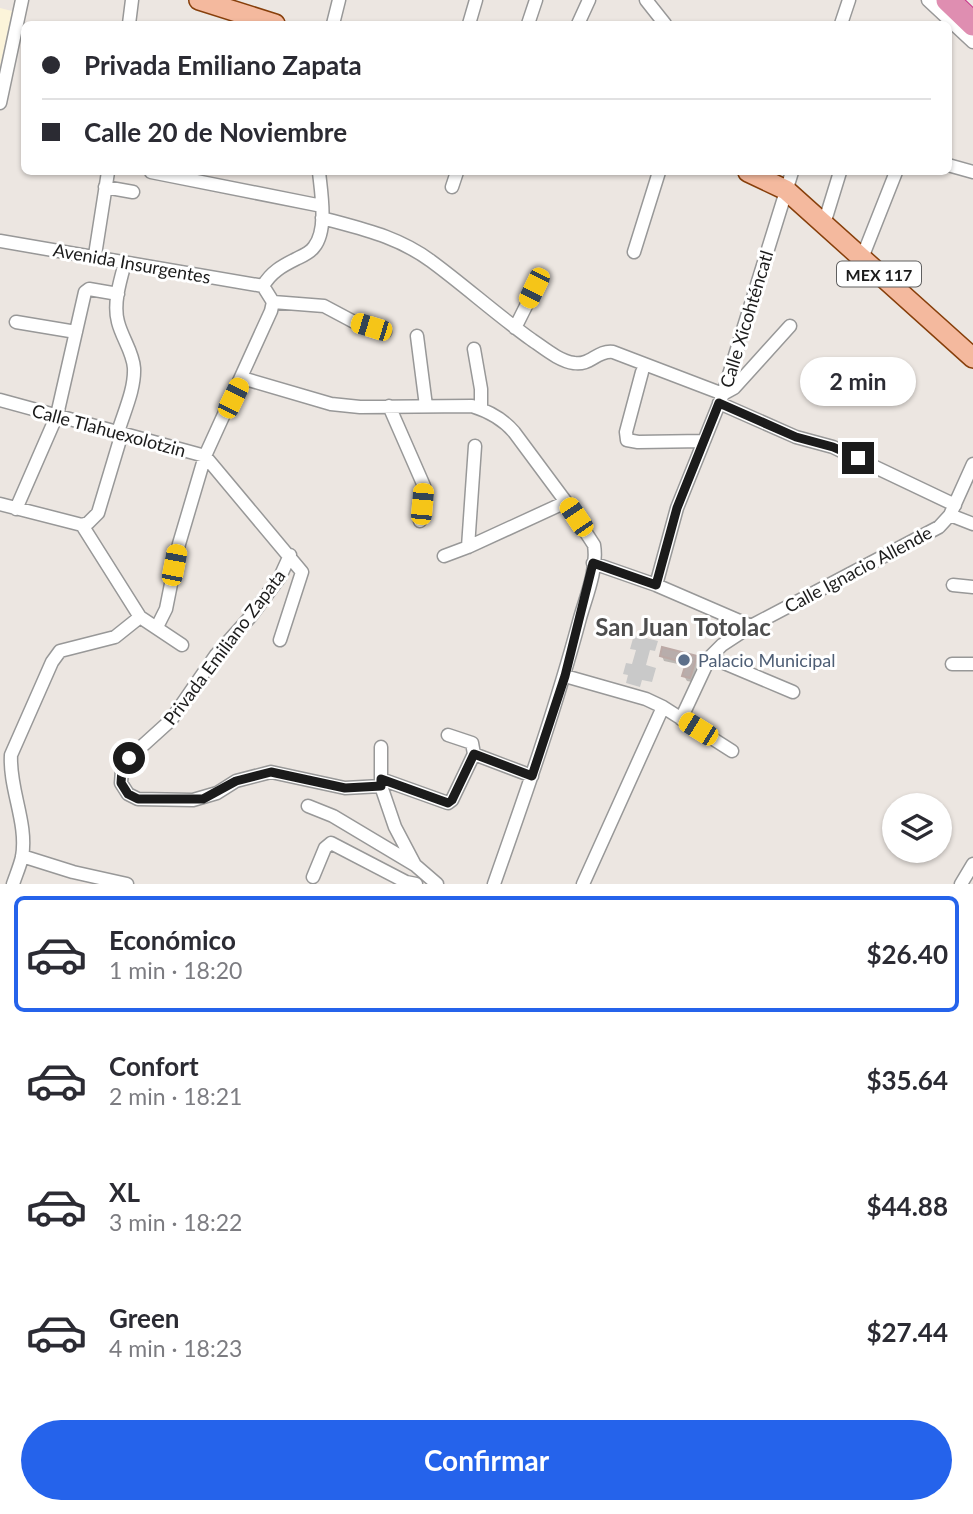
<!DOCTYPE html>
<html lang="es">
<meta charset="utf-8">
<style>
body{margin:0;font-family:Lato,sans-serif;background:#f7f7f7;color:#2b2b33;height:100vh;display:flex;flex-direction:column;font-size:26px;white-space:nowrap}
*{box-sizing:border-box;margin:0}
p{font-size:23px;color:#7c7c81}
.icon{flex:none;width:38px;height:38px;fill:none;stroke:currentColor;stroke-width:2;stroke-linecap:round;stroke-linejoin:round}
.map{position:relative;height:884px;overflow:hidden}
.side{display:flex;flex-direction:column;background:#fff;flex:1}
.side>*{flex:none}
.top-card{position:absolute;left:21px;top:21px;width:931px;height:154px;border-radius:10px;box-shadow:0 2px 5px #0004;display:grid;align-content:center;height:154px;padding:0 21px;background:#fff}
.buttons{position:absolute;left:882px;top:793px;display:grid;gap:14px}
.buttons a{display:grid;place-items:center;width:70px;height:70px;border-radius:50%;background:#fff;box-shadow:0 2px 5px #0004;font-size:35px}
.end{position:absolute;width:32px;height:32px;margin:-16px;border:9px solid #1b1b1b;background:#fff;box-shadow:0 0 0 4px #fff}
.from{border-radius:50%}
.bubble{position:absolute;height:49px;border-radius:24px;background:#fff;box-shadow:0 2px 5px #0004;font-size:23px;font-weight:700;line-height:49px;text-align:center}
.car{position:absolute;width:21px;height:42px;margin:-21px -10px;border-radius:9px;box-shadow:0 0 5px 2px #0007;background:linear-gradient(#f5c518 24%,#345 0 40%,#f5c518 0 76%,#345 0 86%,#f5c518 0)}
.top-card b{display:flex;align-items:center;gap:24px;height:66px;font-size:26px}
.top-card b+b{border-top:2px solid #e1e1e2}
.top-card i{width:18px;height:18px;background:#2b2b33}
ul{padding:12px 0 0;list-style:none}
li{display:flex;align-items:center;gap:21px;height:116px;margin:0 14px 10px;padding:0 7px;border:4px solid transparent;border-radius:10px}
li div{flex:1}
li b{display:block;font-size:26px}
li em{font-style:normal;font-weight:700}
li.active{border-color:#2563eb}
li>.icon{width:63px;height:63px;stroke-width:1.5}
.button{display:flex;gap:14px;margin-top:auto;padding:14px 21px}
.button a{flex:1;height:80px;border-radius:42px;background:#2563eb;color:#fff;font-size:28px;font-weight:700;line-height:80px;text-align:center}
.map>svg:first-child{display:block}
</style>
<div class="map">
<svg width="973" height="884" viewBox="0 0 973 884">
<rect width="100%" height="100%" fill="#ece6e1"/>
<path fill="#fcf4da" d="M 0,8 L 12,11 L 0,66 Z"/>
<path fill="#c9c9c9" d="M 634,635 L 658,641 L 655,651 L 650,650 L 646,665 L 656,668 L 652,682 L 642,680 L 640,687 L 626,683 L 628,675 L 623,674 L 626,663 L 632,664 L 636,650 L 630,649 Z"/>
<path fill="#0003" d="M 662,656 L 695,658 L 698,662 L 692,682 L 687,681 L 684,676 L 687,666 L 664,661 Z"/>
<path fill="#b8adab" stroke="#bca9a5" stroke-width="2" d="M 662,647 L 697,656 L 690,678 L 682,676 L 686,663 L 660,656 Z"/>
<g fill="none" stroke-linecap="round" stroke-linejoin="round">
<g stroke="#989898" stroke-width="15">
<path id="street" d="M 646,0 L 665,24
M 928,0 L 973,42
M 129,24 L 132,0
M 333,24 L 339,0
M 469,24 L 476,0
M 528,24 L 536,0
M 578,24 L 589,0
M 841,24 L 849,0
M 0,103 L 22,0
M 948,165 L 973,172
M 151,172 L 322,206
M 105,187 L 133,192
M 452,187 L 457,172
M 322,218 C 362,229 397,236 431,261 C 465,286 497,315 532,340 C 544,348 559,361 574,363 C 590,366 597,350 613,352 L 723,394 L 734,388 L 790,326
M 824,224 L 840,172
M 0,241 L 263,286
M 634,252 L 659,172
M 95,255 L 108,172
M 862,258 L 896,172
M 263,286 C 271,272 282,266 296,259 C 302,256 310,253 314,247 C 328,230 321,192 319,172
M 273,302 L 324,306 L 356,323 L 385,332
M 16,322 L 76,332
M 515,328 L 535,288
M 417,336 L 426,406
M 474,349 L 481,389 L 481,409
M 642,372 L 626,432 L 627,440 L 638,442 L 704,441
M 242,378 L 331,404 L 360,407 L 472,406 C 488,411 503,419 514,432 L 566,502 L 594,545 C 598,568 586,597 580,618 C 556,708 525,796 494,884
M 0,400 L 205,456 L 302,572 L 280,640
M 719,403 L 796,437 L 833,447 L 955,505
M 389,406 L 424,486 L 420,521
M 118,432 C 124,412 135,389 134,368 C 133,352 122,338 118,322 C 113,304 120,281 125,263
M 0,504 L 82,525 L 140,617 L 182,645
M 16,509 L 57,415 L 85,292 L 89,289 L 118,294
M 950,515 L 973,524
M 82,525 L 88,523 L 98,513 L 122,433
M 468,547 L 475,446
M 290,555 L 280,577 L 251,616 L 216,655 L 171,720 L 129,758 L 122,770 L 121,783 L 128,794 L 138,799 L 193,800 L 217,793 L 236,781 L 271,772 L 345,788 L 381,786
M 444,556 L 468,547 L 566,502
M 593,563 L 656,585 L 751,626
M 656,585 L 677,508 L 723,394 L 792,172
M 953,585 L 973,587
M 157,627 L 166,609 L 179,544 L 205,456 L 271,311 L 273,302 L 263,286
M 710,657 L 793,692
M 952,664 L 973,664
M 565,676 L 646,699 L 663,707 L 732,751
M 681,719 L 710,657 L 722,645 L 751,626 L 939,527 L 950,515 L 973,464
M 448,735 L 472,743 L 474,754
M 381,747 L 381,786 L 395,827 L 415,865 L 437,884
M 474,754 L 532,776
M 381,779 L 448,803 L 452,800 L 474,754
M 308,806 L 333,816 L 415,865
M 22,856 L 73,872 L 127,884
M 313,877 L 325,848 L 331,843 L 406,882 L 416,884
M 13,884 C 16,875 20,866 22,857 C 28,823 9,789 11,755 L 52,662 L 60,651 L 115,637 L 140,617
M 583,884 L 663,707
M 961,884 L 973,864"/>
</g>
<g stroke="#873f0b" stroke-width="22">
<path id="primary" d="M 199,0 L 275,24
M 748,172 L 786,190 L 973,358"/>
</g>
<g stroke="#c8308a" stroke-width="25">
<path id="highway" d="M 948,0 L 973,24"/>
</g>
<use href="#street" stroke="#fff" stroke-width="12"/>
<use href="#primary" stroke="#f4b99e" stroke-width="19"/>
<use href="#highway" stroke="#df8eb1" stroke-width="23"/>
</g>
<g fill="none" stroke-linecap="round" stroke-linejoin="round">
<path stroke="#1b1b1b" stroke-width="9" d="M 129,758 L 122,769 L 121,783 L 128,794 L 138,799 L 203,799 L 236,781 L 271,772 L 345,788 L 381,786 L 381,779 L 448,803 L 452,800 L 474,754 L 532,776 L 565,676 L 593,563 L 656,585 L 677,508 L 719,403 L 796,437 L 833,447 L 858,458"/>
</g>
<circle fill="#5c6f8a" stroke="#fff" stroke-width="2.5" cx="684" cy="660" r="7"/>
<g text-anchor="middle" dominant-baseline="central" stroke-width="6" stroke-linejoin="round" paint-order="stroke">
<rect fill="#fff" stroke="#5f5f5f" stroke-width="2" x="837" y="261.5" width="84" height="25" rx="5"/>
<g font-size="16" font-weight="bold" fill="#1b1b1b">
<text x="879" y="274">MEX 117</text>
</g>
<g font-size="18" fill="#1b1b1b" stroke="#fff">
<text transform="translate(132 263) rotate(10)">Avenida Insurgentes</text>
<text transform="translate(746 319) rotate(-73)">Calle Xicohténcatl</text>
<text transform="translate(109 430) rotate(15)">Calle Tlahuexolotzin</text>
<text transform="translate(858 569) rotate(-28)">Calle Ignacio Allende</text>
<text transform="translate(224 647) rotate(-53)">Privada Emiliano Zapata</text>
</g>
<g font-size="18" fill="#4e5e75" stroke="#fff" text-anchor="start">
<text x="698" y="660">Palacio Municipal</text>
</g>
<g font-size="24" font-weight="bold" fill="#4e4e4e" stroke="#fff">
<text x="683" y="626">San Juan Totolac</text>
</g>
</g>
</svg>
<div class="buttons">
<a><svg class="icon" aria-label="layers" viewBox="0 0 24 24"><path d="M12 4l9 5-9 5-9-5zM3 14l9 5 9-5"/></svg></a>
</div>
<i class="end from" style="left:129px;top:758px"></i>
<i class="end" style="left:858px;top:458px"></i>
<div class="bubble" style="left:800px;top:357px;width:116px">2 min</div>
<i class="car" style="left:534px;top:288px;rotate:206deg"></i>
<i class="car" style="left:371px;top:327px;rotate:287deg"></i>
<i class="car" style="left:233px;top:398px;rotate:26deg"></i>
<i class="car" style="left:422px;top:504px;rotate:5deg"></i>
<i class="car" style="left:576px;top:517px;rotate:326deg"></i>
<i class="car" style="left:174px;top:565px;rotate:11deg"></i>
<i class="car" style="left:698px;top:729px;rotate:302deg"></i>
<div class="top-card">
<b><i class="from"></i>Privada Emiliano Zapata</b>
<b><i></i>Calle 20 de Noviembre</b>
</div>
</div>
<section class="side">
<ul>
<li class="active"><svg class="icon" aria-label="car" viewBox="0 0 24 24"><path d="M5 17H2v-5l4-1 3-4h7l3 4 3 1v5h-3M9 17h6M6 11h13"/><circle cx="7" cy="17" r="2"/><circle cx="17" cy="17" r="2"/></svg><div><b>Económico</b><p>1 min · 18:20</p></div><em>$26.40</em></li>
<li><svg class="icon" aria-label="car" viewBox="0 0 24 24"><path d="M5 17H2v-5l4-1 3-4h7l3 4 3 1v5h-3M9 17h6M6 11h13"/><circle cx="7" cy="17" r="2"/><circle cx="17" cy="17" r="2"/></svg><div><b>Confort</b><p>2 min · 18:21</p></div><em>$35.64</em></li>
<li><svg class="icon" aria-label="car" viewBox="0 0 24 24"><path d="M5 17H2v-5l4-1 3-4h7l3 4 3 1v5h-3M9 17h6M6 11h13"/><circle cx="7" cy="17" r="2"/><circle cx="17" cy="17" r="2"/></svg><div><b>XL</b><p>3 min · 18:22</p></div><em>$44.88</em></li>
<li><svg class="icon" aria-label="car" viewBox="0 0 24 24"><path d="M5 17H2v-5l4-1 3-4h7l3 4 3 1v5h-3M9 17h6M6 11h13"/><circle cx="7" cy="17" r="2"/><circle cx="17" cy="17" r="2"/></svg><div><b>Green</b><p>4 min · 18:23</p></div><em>$27.44</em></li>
</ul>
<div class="button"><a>Confirmar</a></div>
</section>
